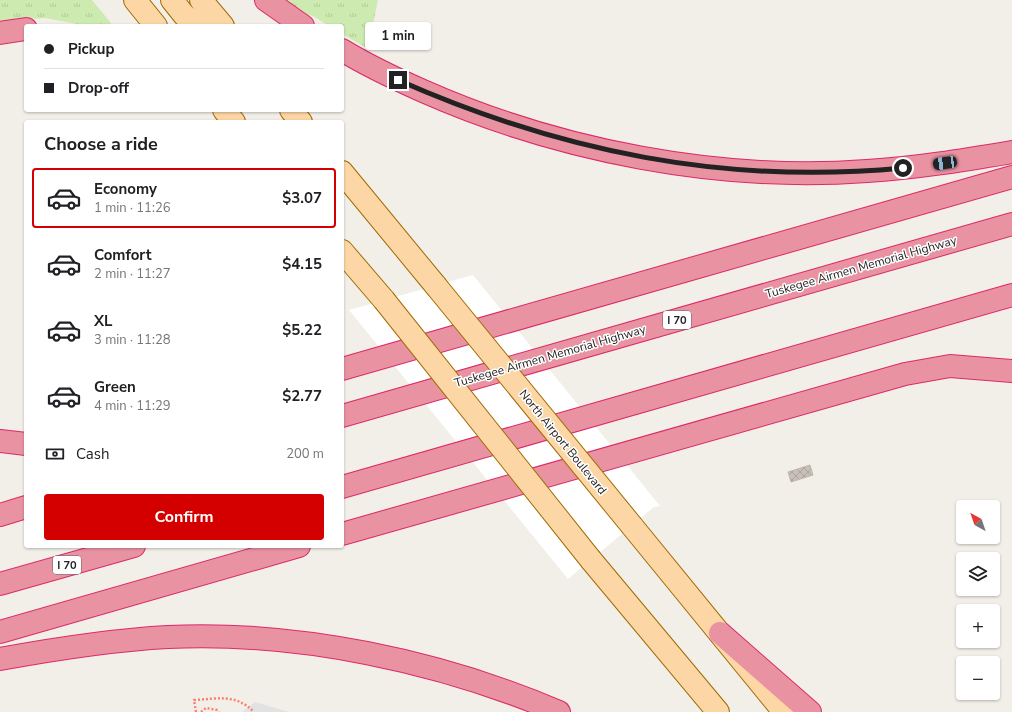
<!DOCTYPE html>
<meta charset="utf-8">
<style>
body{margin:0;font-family:"Nunito Sans",sans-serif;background:#f2f2f2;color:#202124;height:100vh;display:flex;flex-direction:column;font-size:15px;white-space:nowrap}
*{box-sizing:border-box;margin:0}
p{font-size:13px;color:#757577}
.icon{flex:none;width:22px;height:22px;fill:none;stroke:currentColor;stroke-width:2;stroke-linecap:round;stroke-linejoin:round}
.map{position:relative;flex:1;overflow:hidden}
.details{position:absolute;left:24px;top:120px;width:320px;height:428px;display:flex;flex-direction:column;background:#fff;border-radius:4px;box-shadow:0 1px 3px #0004}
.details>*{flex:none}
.hud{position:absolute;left:24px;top:24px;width:320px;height:88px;border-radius:4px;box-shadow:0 1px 3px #0004;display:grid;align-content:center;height:88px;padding:0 20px;background:#fff}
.needle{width:26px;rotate:320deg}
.buttons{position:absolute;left:956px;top:500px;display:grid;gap:8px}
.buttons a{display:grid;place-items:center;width:44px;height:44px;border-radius:4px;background:#fff;box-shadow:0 1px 3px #0004;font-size:20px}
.end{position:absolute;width:18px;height:18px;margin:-9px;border:5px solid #222;background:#fff;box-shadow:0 0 0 2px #fff}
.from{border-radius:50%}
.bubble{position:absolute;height:28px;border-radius:4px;background:#fff;box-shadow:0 1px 3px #0004;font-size:13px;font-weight:700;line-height:28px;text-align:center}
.car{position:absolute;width:12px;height:24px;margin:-12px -6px;border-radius:5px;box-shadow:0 0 3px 1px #0007;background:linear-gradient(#222 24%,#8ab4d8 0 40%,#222 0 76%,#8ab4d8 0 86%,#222 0)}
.hud b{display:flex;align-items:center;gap:14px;height:38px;font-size:15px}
.hud b+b{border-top:1px solid #e0e0e0}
.hud i{width:10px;height:10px;background:#202124}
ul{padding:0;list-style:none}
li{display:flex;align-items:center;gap:12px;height:60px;margin:0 8px 6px;padding:0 12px;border:2px solid transparent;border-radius:4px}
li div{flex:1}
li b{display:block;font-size:15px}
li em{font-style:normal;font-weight:700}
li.selected{border-color:#d40000}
li>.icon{width:36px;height:36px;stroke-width:1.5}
h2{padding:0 20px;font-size:18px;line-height:48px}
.pay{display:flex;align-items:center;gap:10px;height:44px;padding:0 20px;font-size:15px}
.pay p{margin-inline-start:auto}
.primary-button{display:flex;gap:8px;margin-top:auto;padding:8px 20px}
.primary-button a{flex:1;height:46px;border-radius:4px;background:#d40000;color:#fff;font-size:16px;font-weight:700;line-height:46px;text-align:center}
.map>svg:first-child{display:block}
</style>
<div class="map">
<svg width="1012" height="712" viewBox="0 0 1012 712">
<defs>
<pattern id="grass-tufts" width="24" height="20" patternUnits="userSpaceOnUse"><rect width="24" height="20" fill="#cdebb0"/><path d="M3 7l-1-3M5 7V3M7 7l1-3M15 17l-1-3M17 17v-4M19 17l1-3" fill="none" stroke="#b0c997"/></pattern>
<pattern id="building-cross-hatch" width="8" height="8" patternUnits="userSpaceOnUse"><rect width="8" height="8" fill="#c7bfb8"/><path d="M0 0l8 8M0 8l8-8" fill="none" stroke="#aba49e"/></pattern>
</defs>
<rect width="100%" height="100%" fill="#f2efe9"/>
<path fill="url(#grass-tufts)" d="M 0,0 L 92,0 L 111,23 L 111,26 L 87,26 L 45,18 L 0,21 Z
M 282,0 L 378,0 L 373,24 L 365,47 L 342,34 L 342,26 L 329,26 L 313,16 L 304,14 Z"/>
<path fill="#e2e2e2" d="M 255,702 L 289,712 L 242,712 Z"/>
<path fill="#fff" d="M 473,275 L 660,506 L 654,507 L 568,579 L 349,310 Z"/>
<path fill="url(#building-cross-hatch)" stroke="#c4b6ab" d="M 810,465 L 813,475 L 791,482 L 788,472 Z"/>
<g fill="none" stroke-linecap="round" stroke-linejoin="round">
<g stroke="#a06b00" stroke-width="24">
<path id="primary" d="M 135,0 L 156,26
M 172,0 L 184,15 L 198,26
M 201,0 L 223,26
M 224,110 L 234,122
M 291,110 L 301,122
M 342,172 L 436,286
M 342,251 L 384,300
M 632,526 L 784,712
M 591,560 L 718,712"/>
</g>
<g stroke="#dc2a67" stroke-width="24">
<path id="highway" d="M 266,0 L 303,26
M 0,33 L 26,29
M 342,50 C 368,66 396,79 423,91 C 559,151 719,182 867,171 C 916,168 964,160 1012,152
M 342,369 L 1012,177
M 342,416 L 1012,224
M 0,441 L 26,444
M 342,487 L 1012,295
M 0,515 L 26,507
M 342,534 L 905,374 L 950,366 L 1012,371
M 0,584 L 134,546
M 0,632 L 299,546
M 720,633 L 810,712
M 0,659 C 55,649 111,640 168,637 C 297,631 440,661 559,712"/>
</g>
<path stroke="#fa8072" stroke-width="2.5" stroke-dasharray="2 2" stroke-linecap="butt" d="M 196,712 L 194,700 C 218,699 235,693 254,712
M 201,712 L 206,708 L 217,710 L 219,712"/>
<use href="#primary" stroke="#fcd6a4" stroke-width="22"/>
<use href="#highway" stroke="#e892a2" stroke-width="22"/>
<g stroke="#a06b00" stroke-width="24" stroke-linecap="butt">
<path id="primary-bridge" d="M 436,286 L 632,526
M 384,300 L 591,560"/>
</g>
<use href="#primary-bridge" stroke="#fcd6a4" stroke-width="22"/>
</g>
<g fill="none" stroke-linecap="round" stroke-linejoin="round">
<path stroke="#222" stroke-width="5" d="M 398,80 C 561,152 725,185 903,168"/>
</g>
<g text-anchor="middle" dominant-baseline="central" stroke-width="3" stroke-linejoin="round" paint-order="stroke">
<g fill="#fff" stroke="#646464" stroke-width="1">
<rect x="663" y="311" width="28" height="18" rx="3"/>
<rect x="53" y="556" width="28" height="18" rx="3"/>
</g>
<g font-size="11" font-weight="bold" fill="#222">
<text x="677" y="320">I 70</text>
<text x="67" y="565">I 70</text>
</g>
<g font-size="12" fill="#222" stroke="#fff">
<text transform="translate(861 267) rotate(-16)">Tuskegee Airmen Memorial Highway</text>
<text transform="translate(550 356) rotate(-16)">Tuskegee Airmen Memorial Highway</text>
<text transform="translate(563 442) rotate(51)">North Airport Boulevard</text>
</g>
</g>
</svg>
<div class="buttons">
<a><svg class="needle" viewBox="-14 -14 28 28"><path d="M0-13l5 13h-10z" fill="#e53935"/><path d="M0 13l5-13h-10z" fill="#757577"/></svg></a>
<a><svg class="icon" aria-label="layers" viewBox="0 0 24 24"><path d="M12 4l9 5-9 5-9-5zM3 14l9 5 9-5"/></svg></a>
<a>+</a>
<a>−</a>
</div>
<i class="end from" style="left:903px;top:168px"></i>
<i class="end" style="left:398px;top:80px"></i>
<div class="bubble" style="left:365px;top:22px;width:66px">1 min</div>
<i class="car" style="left:945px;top:163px;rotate:262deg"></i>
<div class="hud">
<b><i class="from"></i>Pickup</b>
<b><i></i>Drop-off</b>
</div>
<section class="details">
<h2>Choose a ride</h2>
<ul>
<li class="selected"><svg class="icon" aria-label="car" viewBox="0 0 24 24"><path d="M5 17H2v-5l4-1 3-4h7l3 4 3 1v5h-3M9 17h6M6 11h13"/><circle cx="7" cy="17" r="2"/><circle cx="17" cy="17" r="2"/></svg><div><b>Economy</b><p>1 min · 11:26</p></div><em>$3.07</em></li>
<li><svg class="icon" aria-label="car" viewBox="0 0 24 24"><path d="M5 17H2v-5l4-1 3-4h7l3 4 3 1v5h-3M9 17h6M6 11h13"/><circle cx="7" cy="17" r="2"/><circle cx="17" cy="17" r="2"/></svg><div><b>Comfort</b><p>2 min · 11:27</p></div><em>$4.15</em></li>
<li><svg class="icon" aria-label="car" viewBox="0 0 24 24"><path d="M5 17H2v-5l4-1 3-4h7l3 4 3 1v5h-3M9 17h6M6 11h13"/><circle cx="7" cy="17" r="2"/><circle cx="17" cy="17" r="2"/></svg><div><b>XL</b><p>3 min · 11:28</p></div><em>$5.22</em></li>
<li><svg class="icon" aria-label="car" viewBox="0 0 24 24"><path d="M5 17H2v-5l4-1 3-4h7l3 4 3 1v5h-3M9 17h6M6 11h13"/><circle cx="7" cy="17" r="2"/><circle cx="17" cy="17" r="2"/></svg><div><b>Green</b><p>4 min · 11:29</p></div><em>$2.77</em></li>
</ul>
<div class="pay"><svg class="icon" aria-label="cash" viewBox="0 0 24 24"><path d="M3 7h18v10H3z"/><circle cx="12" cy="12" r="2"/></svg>Cash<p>200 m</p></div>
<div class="primary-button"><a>Confirm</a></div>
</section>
</div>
